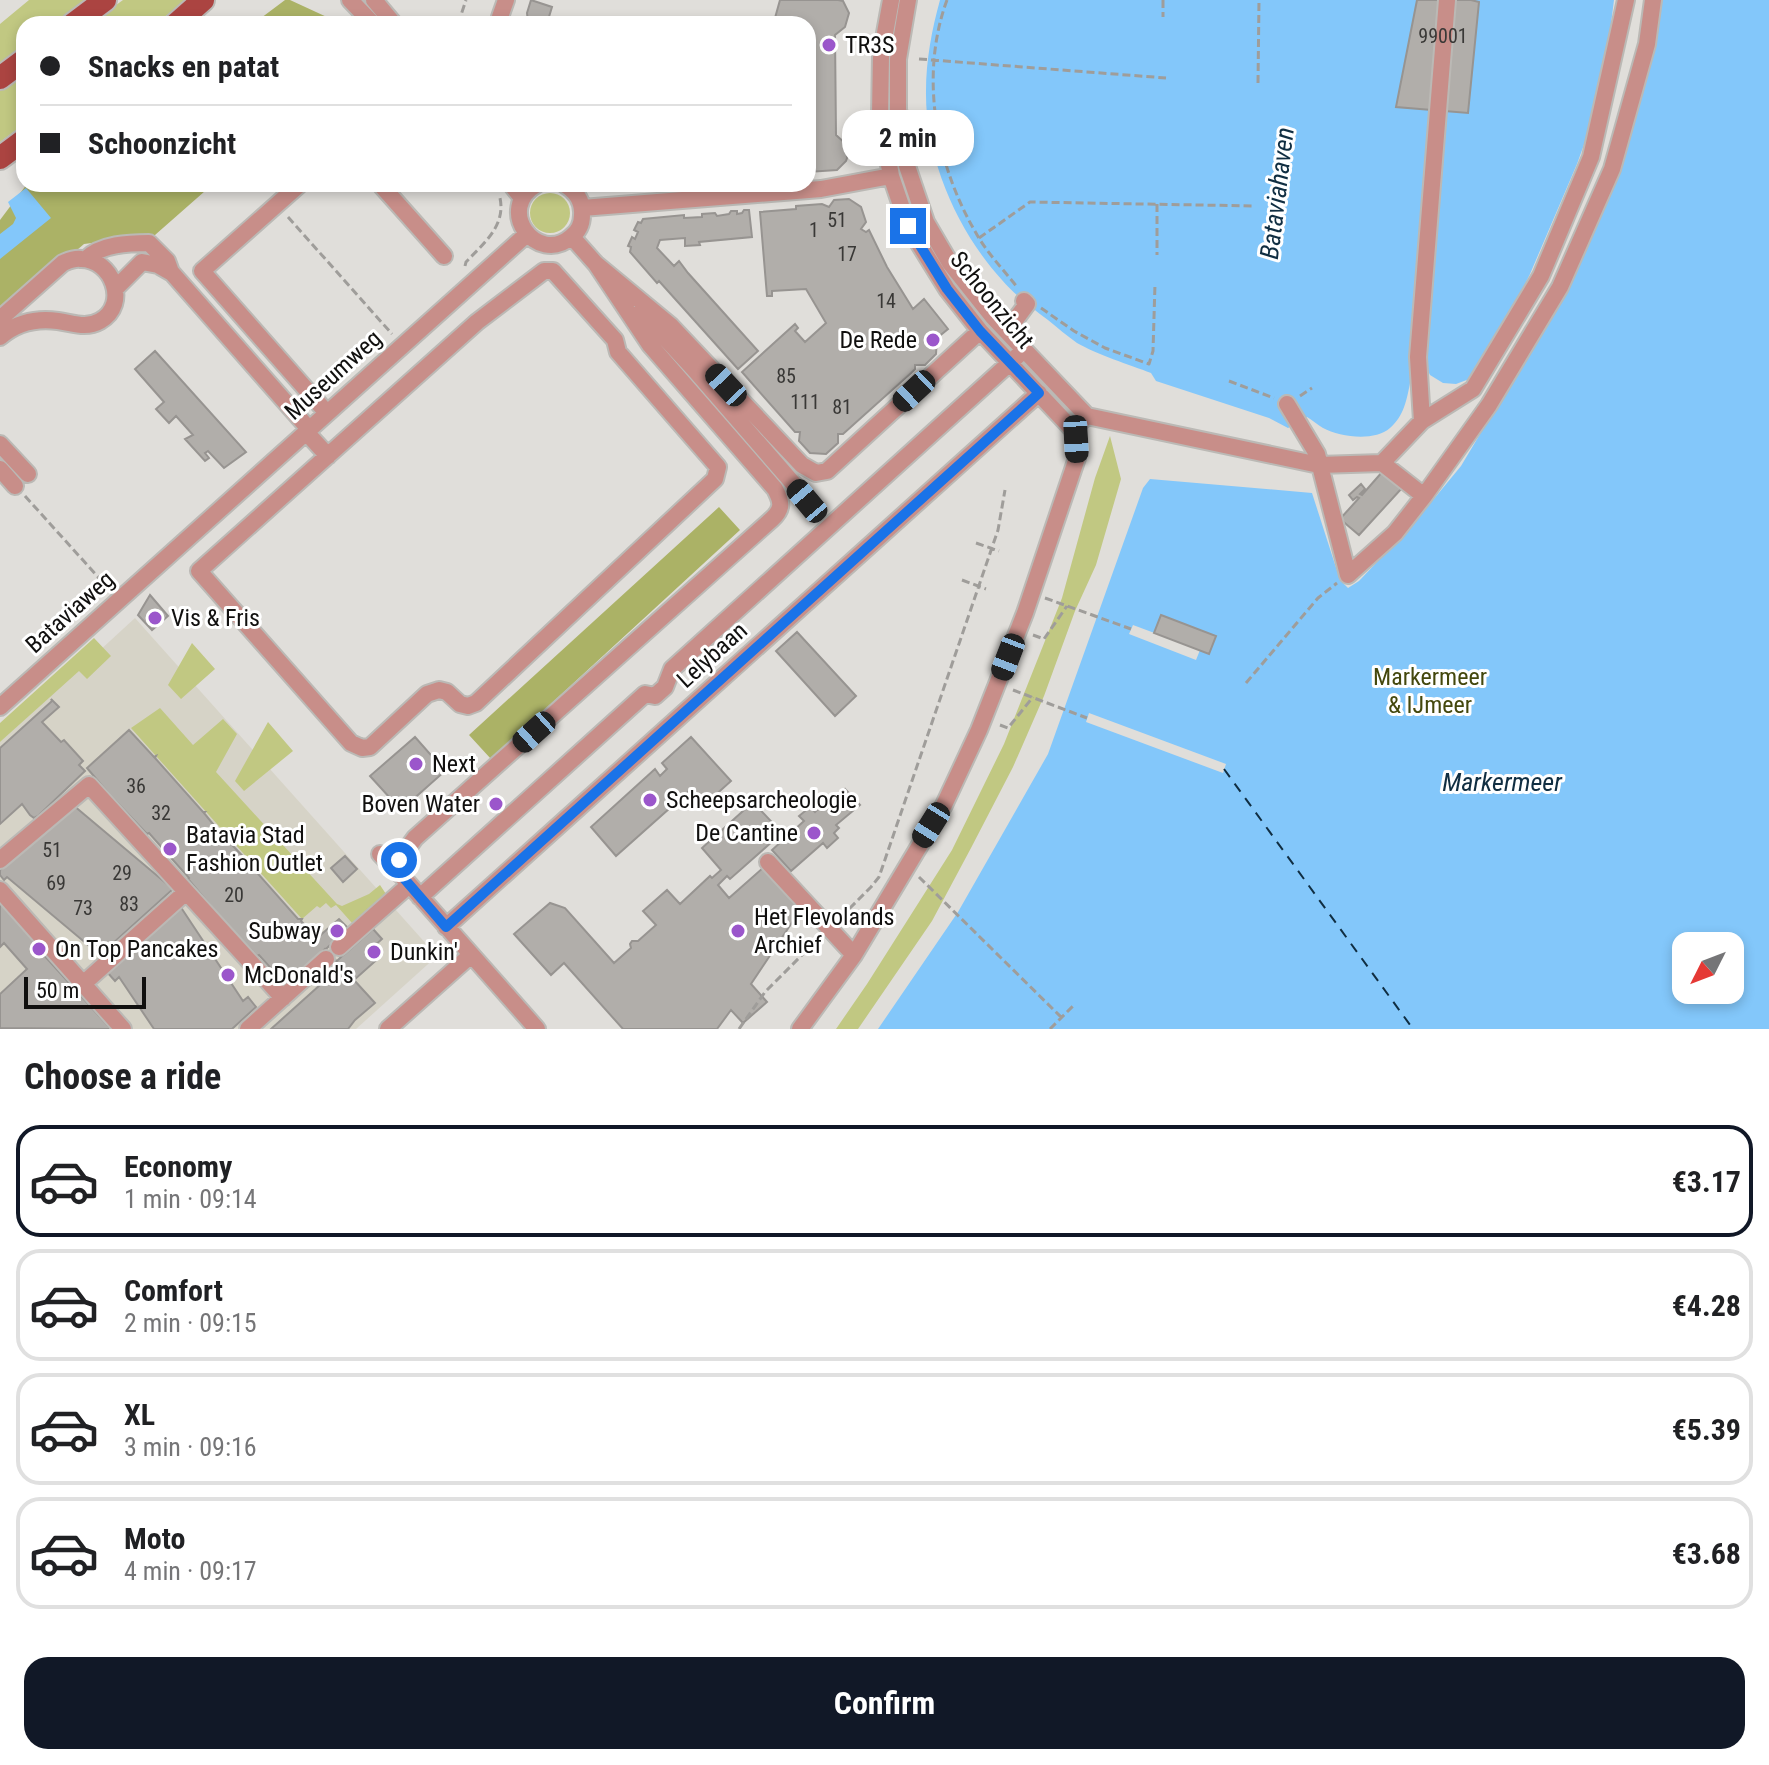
<!DOCTYPE html>
<meta charset="utf-8">
<style>
body{margin:0;font-family:"Roboto Condensed",sans-serif;background:#f2f2f2;color:#202124;height:100vh;display:flex;flex-direction:column;font-size:30px;white-space:nowrap}
*{box-sizing:border-box;margin:0}
p{font-size:26px;color:#757577}
.icon{flex:none;width:44px;height:44px;fill:none;stroke:currentColor;stroke-width:2;stroke-linecap:round;stroke-linejoin:round}
.map{position:relative;height:1029px;overflow:hidden}
.sheet{display:flex;flex-direction:column;background:#fff;flex:1}
.sheet>*{flex:none}
.guide{position:absolute;left:16px;top:16px;width:800px;height:176px;border-radius:24px;box-shadow:0 4px 12px #0003;display:grid;align-content:center;height:176px;padding:0 24px;background:#fff}
.needle{width:52px;rotate:228deg}
.controls{position:absolute;left:1672px;top:932px;display:grid;gap:16px}
.controls a{display:grid;place-items:center;width:72px;height:72px;border-radius:16px;background:#fff;box-shadow:0 4px 12px #0003;font-size:40px}
.scale{position:absolute;left:24px;bottom:20px;width:122px;box-sizing:border-box;padding-left:8px;border:4px solid #11100f;border-top:0;font-size:22px;line-height:28px;white-space:nowrap;color:#11100f;-webkit-text-stroke:6px #fff;paint-order:stroke}
.end{position:absolute;width:36px;height:36px;margin:-18px;border:10px solid #1a73e8;background:#fff;box-shadow:0 0 0 4px #fff}
.from{border-radius:50%}
.bubble{position:absolute;height:56px;border-radius:24px;background:#fff;box-shadow:0 4px 12px #0003;font-size:26px;font-weight:700;line-height:56px;text-align:center}
.car{position:absolute;width:24px;height:48px;margin:-24px -12px;border-radius:10px;box-shadow:0 0 6px 2px #0007;background:linear-gradient(#222 24%,#8ab4d8 0 40%,#222 0 76%,#8ab4d8 0 86%,#222 0)}
.guide b{display:flex;align-items:center;gap:28px;height:76px;font-size:30px}
.guide b+b{border-top:2px solid #e0e0e0}
.guide i{width:20px;height:20px;background:#202124}
ul{padding:0;list-style:none}
li{display:flex;align-items:center;gap:24px;height:112px;margin:0 16px 12px;padding:0 8px;border:4px solid #e0e0e0;border-radius:24px}
li div{flex:1}
li b{display:block;font-size:30px}
li em{font-style:normal;font-weight:700}
li.current{border-color:#111827}
li>.icon{width:72px;height:72px;stroke-width:1.5}
h2{padding:0 24px;font-size:36px;line-height:96px}
.primary-button{display:flex;gap:16px;margin-top:auto;padding:16px 24px}
.primary-button a{flex:1;height:92px;border-radius:24px;background:#111827;color:#fff;font-size:32px;font-weight:700;line-height:92px;text-align:center}
.map>svg:first-child{display:block}
</style>
<div class="map">
<svg width="1769" height="1029" viewBox="0 0 1769 1029">
<rect width="100%" height="100%" fill="#e0deda"/>
<path fill="#d6d3c7" d="M 135,618 L 437,956 L 356,1029 L 0,1029 L 0,742 Z"/>
<path fill="#c1c882" d="M 29,0 L 84,0 L 53,24 L 24,24 L 24,46 L 0,65 L 0,24 Z
M 123,0 L 187,0 L 155,24 L 90,24 Z
M 24,73 L 24,124 L 0,142 L 0,91 Z
M530 213a20 20 0 1 1 40 0a20 20 0 1 1-40 0Z
M 1110,436 L 1121,479 L 1096,565 L 1075,611 L 1044,696 L 1013,767 L 971,848 L 932,921 L 858,1029 L 836,1029 L 867,984 L 952,850 L 1004,744 L 1062,598 L 1095,478 Z
M 94,638 L 111,656 L 87,679 L 79,671 L 0,742 L 0,723 Z
M 192,643 L 215,669 L 181,699 L 168,685 Z
M 160,708 L 193,745 L 223,719 L 237,734 L 216,772 L 337,904 L 342,906 L 369,894 L 380,885 L 386,894 L 352,923 L 336,905 L 331,908 L 326,903 L 320,908 L 317,906 L 302,919 L 131,728 Z
M 268,722 L 293,751 L 244,791 L 235,781 Z"/>
<path fill="#abb266" d="M 285,0 L 290,0 L 342,24 L 253,24 Z
M 27,184 L 213,184 L 155,235 L 84,244 L 0,316 L 0,220 Z
M 719,507 L 740,530 L 491,759 L 469,735 Z"/>
<path fill="#83c7fa" fill-rule="evenodd" d="M 940,0 L 1442,0 L 1410,383 C 1407,399 1404,416 1390,428 C 1374,442 1340,437 1323,428 C 1318,425 1312,420 1307,417 L 1288,428 L 1269,418 L 1156,381 L 1151,373 C 1130,365 1096,354 1077,343 C 1067,336 1058,328 1048,320 C 1032,308 1015,295 1002,280 C 957,231 925,157 926,91 C 926,60 932,29 940,0 Z
M 1450,0 L 1614,0 L 1610,32 L 1595,114 L 1577,164 L 1530,274 L 1494,348 L 1472,378 L 1456,384 L 1443,383 L 1430,375 L 1421,357 Z
M 1659,0 L 1769,0 L 1769,1029 L 878,1029 L 958,912 L 1048,754 L 1143,488 L 1150,479 L 1312,493 L 1340,580 L 1348,588 L 1359,581 L 1414,523 L 1461,466 L 1520,367 L 1594,230 ZM 1686,946 L 1730,946 L 1730,990 L 1686,990 Z
M 26,188 L 51,218 L 0,259 L 0,234 L 13,224 L 16,218 L 8,202 Z"/>
<path fill="#e0deda" d="M 1133,625 L 1200,650 L 1196,660 L 1129,634 Z
M 1089,713 L 1226,764 L 1223,773 L 1086,722 Z"/>
<g fill="none" stroke-linecap="round" stroke-linejoin="round">
<path stroke="#102e42" stroke-width="2" stroke-dasharray="10 8" stroke-linecap="butt" d="M 1224,769 L 1413,1029"/>
</g>
<path fill="#b1aeaa" stroke="#979491" stroke-width="2" d="M 531,0 L 552,7 L 548,20 L 528,22 L 527,13 Z
M 780,0 L 838,0 L 843,1 L 849,13 L 845,27 L 835,35 L 836,135 L 846,144 L 847,158 L 846,161 L 837,170 L 808,172 L 808,24 L 777,24 L 775,18 Z
M 1417,0 L 1471,0 L 1479,2 L 1468,113 L 1396,107 Z
M 849,199 L 861,207 L 866,222 L 861,229 L 866,232 L 869,230 L 887,267 L 913,309 L 924,299 L 948,329 L 937,338 L 936,354 L 925,365 L 915,365 L 915,369 L 911,373 L 843,434 L 838,434 L 838,443 L 826,454 L 810,453 L 799,441 L 800,432 L 795,432 L 742,372 L 795,324 L 798,328 L 795,331 L 805,342 L 826,323 L 806,289 L 772,291 L 772,296 L 767,296 L 760,212 L 796,209 L 796,206 L 822,204 L 829,207 L 834,200 Z
M 744,210 L 749,210 L 752,237 L 699,242 L 700,245 L 685,246 L 685,238 L 660,240 L 657,248 L 674,266 L 679,261 L 688,273 L 758,351 L 738,369 L 659,281 L 657,283 L 630,252 L 631,247 L 628,246 L 632,237 L 635,239 L 638,232 L 634,230 L 638,222 L 641,223 L 643,219 L 684,215 L 684,218 L 702,217 L 702,214 L 715,213 L 717,216 L 729,214 L 731,211 L 737,211 L 737,214 L 742,213 Z
M 155,351 L 246,452 L 224,468 L 208,451 L 205,453 L 209,458 L 205,461 L 185,439 L 193,435 L 176,416 L 169,423 L 156,409 L 164,402 L 135,369 Z
M 1383,471 L 1402,488 L 1359,535 L 1340,519 L 1359,498 L 1357,497 L 1353,500 L 1349,495 L 1361,484 L 1365,489 L 1360,494 L 1362,495 Z
M 150,595 L 168,616 L 152,630 L 138,615 Z
M 1161,615 L 1216,636 L 1209,654 L 1154,633 Z
M 797,632 L 856,696 L 835,716 L 776,651 Z
M 51,699 L 59,707 L 42,722 L 61,742 L 64,740 L 83,761 L 79,765 L 85,771 L 38,816 L 34,818 L 30,815 L 22,804 L 0,824 L 0,748 L 52,701 Z
M 129,730 L 154,757 L 156,756 L 155,758 L 203,812 L 205,812 L 204,813 L 217,829 L 252,866 L 253,865 L 252,867 L 298,919 L 302,919 L 301,921 L 317,938 L 339,919 L 348,928 L 326,949 L 327,951 L 325,949 L 286,985 L 259,955 L 257,956 L 226,924 L 188,879 L 189,878 L 149,833 L 147,834 L 109,794 L 87,768 Z
M 415,737 L 445,771 L 401,810 L 370,776 Z
M 691,737 L 731,781 L 701,808 L 688,792 L 616,856 L 591,827 L 655,769 L 660,776 L 667,769 L 662,763 Z
M 845,789 L 860,805 L 836,825 L 839,828 L 834,833 L 838,838 L 827,848 L 823,843 L 791,871 L 772,850 L 804,821 L 799,816 L 810,807 L 815,812 L 820,807 L 822,810 Z
M 753,802 L 782,833 L 730,879 L 727,876 L 718,885 L 729,898 L 764,867 L 801,909 L 751,984 L 767,1002 L 743,1023 L 731,1010 L 717,1029 L 623,1029 L 564,963 L 551,975 L 514,934 L 550,903 L 565,908 L 614,963 L 631,948 L 630,944 L 632,941 L 638,941 L 656,925 L 643,911 L 667,890 L 680,904 L 710,876 L 712,878 L 721,870 L 702,848 Z
M 73,805 L 173,889 L 100,955 L 7,877 L 4,880 L 0,875 L 0,870 Z
M 345,856 L 357,869 L 343,882 L 331,868 Z
M 0,897 L 47,949 L 42,953 L 111,1029 L 0,1028 L 0,994 L 27,969 L 4,943 L 0,947 Z
M 180,906 L 243,1001 L 248,997 L 256,1007 L 232,1029 L 154,1029 L 119,977 L 115,981 L 107,972 Z
M 373,929 L 382,939 L 373,947 L 381,956 L 354,980 L 375,1003 L 355,1020 L 348,1029 L 271,1029 L 340,967 L 335,960 L 337,961 L 344,954 L 344,952 L 345,954 Z"/>
<g fill="none" stroke-linecap="round" stroke-linejoin="round">
<g stroke="#bbb9b5" stroke-width="20">
<path id="minor" d="M 350,0 L 373,24
M 374,0 L 394,24
M 908,0 L 898,59 L 898,109 L 907,166 L 926,222 L 950,263 L 993,317 L 1087,416
M 502,24 L 500,17 L 506,0
M 300,184 L 202,271 L 327,413
M 380,184 L 444,256
M 511,184 L 522,198
M 537,184 C 494,209 537,266 571,237 C 578,232 582,224 582,215 C 583,201 576,191 564,184
M 582,208 L 821,189 L 891,176
M 572,237 L 596,264 L 671,326 L 802,465 L 816,473 L 827,471 L 980,331
M 86,259 C 101,244 129,243 149,243 L 167,261 L 171,272
M 544,271 L 553,271 L 615,340 L 618,352 L 718,467 L 715,479 L 476,703 L 468,706 L 460,704 L 447,692 L 439,690 L 427,694 L 370,747 L 362,748 L 351,743 L 199,571 L 477,322 Z
M 116,288 L 142,262 L 158,265 L 172,273 L 309,429
M 641,312 L 693,368 L 817,511
M 0,319 L 63,263 C 68,261 74,258 81,259 C 112,259 130,304 100,321 C 86,329 73,323 58,321 C 36,318 17,322 0,337
M 1007,331 L 1027,304 L 1024,301
M 1287,404 L 1317,454 L 1348,575 L 1395,533 L 1424,496
M 1422,421 L 1418,357 L 1447,0
M 1072,429 L 1087,416 L 1319,465 L 1382,463 L 1424,496 L 1489,405 L 1560,287 L 1612,169 L 1647,44 L 1653,0
M 306,432 L 328,456
M 0,444 L 28,474
M 1382,463 L 1422,421 L 1473,389 L 1541,276 L 1591,157 L 1626,0
M 0,469 L 15,486
M 0,707 L 527,234
M 380,854 L 401,875
M 0,860 L 89,785 L 283,998
M 768,862 L 854,955
M 0,890 L 123,1029
M 420,897 L 645,694 L 655,696 L 665,687 L 672,669 L 1024,350
M 446,927 L 1039,393
M 339,947 L 409,885
M 83,984 L 186,892
M 248,1029 L 326,959
M 388,1029 L 471,955
M 537,1029 L 401,875 L 399,860 L 415,838 L 772,519 C 783,509 782,502 775,489 L 650,345 L 596,264
M 800,1029 L 854,955 L 944,805 L 979,730 L 1025,613 L 1077,458 L 1076,439 L 1072,429 L 980,331 L 947,289 L 908,226 L 891,176 L 880,115 L 881,55 L 891,0"/>
</g>
<g stroke="#bbb9b5" stroke-width="26">
<path id="major" d="M 73,24 L 105,0
M 176,24 L 203,0
M 0,78 L 24,60
M 0,158 L 24,140"/>
</g>
<path stroke="#9f9d9a" stroke-width="3" stroke-dasharray="8 4" stroke-linecap="butt" d="M 947,0 C 919,76 936,165 976,233 C 987,253 1003,269 1017,287
M 1163,0 L 1163,17
M 458,24 L 466,0
M 919,59 L 1166,78
M 1258,83 L 1259,0
M 923,142 L 939,138
M 1157,204 L 1157,255
M 288,217 L 392,334
M 979,238 L 1030,202 L 1255,206
M 465,266 L 466,262 C 483,244 506,226 500,198
M 1041,308 L 1074,331 L 1105,348 L 1149,364 L 1153,351 L 1155,284
M 1229,381 L 1274,398
M 1300,396 L 1312,388
M 25,496 L 108,588
M 976,543 L 999,551
M 962,580 L 986,589
M 1045,598 L 1131,629
M 1033,635 L 1044,639 L 1067,606
M 1246,683 L 1318,598 L 1337,583
M 1013,690 L 1087,718
M 1000,725 L 1008,728 L 1033,697
M 919,877 L 1062,1018
M 841,917 L 871,887 L 879,877 L 998,530 L 1005,490
M 739,1029 L 765,992 L 818,939
M 1050,1029 L 1075,1004"/>
<use href="#minor" stroke="#c88e89" stroke-width="16"/>
<use href="#major" stroke="#ab4441" stroke-width="22"/>
</g>
<g fill="none" stroke-linecap="round" stroke-linejoin="round">
<path stroke="#1a73e8" stroke-width="10" d="M 399,860 L 401,875 L 446,927 L 1039,393 L 980,331 L 947,289 L 908,226"/>
</g>
<g fill="#9b56cb" stroke="#fff" stroke-width="3">
<circle cx="829" cy="45" r="8"/>
<circle cx="933" cy="340" r="8"/>
<circle cx="155" cy="618" r="8"/>
<circle cx="416" cy="764" r="8"/>
<circle cx="650" cy="800" r="8"/>
<circle cx="496" cy="804" r="8"/>
<circle cx="814" cy="833" r="8"/>
<circle cx="170" cy="849" r="8"/>
<circle cx="337" cy="931" r="8"/>
<circle cx="738" cy="931" r="8"/>
<circle cx="39" cy="949" r="8"/>
<circle cx="374" cy="952" r="8"/>
<circle cx="228" cy="975" r="8"/>
</g>
<g text-anchor="middle" dominant-baseline="central" stroke-width="6" stroke-linejoin="round" paint-order="stroke">
<g font-size="20" fill="#393836">
<text x="1443" y="36">99001</text>
<text x="837" y="220">51</text>
<text x="814" y="230">1</text>
<text x="847" y="254">17</text>
<text x="886" y="301">14</text>
<text x="786" y="376">85</text>
<text x="805" y="402">111</text>
<text x="842" y="407">81</text>
<text x="136" y="786">36</text>
<text x="161" y="813">32</text>
<text x="52" y="850">51</text>
<text x="122" y="873">29</text>
<text x="56" y="883">69</text>
<text x="234" y="895">20</text>
<text x="129" y="904">83</text>
<text x="83" y="908">73</text>
</g>
<g font-size="24" fill="#11100f" stroke="#fff" text-anchor="start">
<text x="845" y="45">TR3S</text>
<text x="917" y="340" text-anchor="end">De Rede</text>
<text x="171" y="618">Vis &amp; Fris</text>
<text x="432" y="764">Next</text>
<text x="666" y="800">Scheepsarcheologie</text>
<text x="480" y="804" text-anchor="end">Boven Water</text>
<text x="798" y="833" text-anchor="end">De Cantine</text>
<text x="186" y="835">Batavia Stad<tspan x="186" dy="28">Fashion Outlet</tspan></text>
<text x="754" y="917">Het Flevolands<tspan x="754" dy="28">Archief</tspan></text>
<text x="321" y="931" text-anchor="end">Subway</text>
<text x="55" y="949">On Top Pancakes</text>
<text x="390" y="952">Dunkin'</text>
<text x="244" y="975">McDonald's</text>
</g>
<g font-size="24" fill="#11100f" stroke="#fff">
<text transform="translate(992 300) rotate(51)">Schoonzicht</text>
<text transform="translate(333 375) rotate(-42)">Museumweg</text>
<text transform="translate(70 612) rotate(-42)">Bataviaweg</text>
<text transform="translate(712 655) rotate(-42)">Lelybaan</text>
</g>
<g font-size="24" fill="#44480d" stroke="#fff">
<text x="1430" y="677">Markermeer<tspan x="1430" dy="28">&amp; IJmeer</tspan></text>
</g>
<g font-size="26" font-style="italic" fill="#102e42" stroke="#fff">
<text transform="translate(1277 193) rotate(-83)">Bataviahaven</text>
<text x="1502" y="782">Markermeer</text>
</g>
</g>
</svg>
<div class="controls">
<a><svg class="needle" viewBox="-14 -14 28 28"><path d="M0-13l5 13h-10z" fill="#e53935"/><path d="M0 13l5-13h-10z" fill="#757577"/></svg></a>
</div>
<div class="scale">50 m</div>
<i class="end from" style="left:399px;top:860px"></i>
<i class="end" style="left:908px;top:226px"></i>
<div class="bubble" style="left:842px;top:110px;width:132px">2 min</div>
<i class="car" style="left:726px;top:385px;rotate:317deg"></i>
<i class="car" style="left:914px;top:391px;rotate:227deg"></i>
<i class="car" style="left:1076px;top:439px;rotate:177deg"></i>
<i class="car" style="left:807px;top:501px;rotate:320deg"></i>
<i class="car" style="left:1008px;top:657px;rotate:201deg"></i>
<i class="car" style="left:534px;top:732px;rotate:228deg"></i>
<i class="car" style="left:931px;top:825px;rotate:212deg"></i>
<div class="guide">
<b><i class="from"></i>Snacks en patat</b>
<b><i></i>Schoonzicht</b>
</div>
</div>
<section class="sheet">
<h2>Choose a ride</h2>
<ul>
<li class="current"><svg class="icon" aria-label="car" viewBox="0 0 24 24"><path d="M5 17H2v-5l4-1 3-4h7l3 4 3 1v5h-3M9 17h6M6 11h13"/><circle cx="7" cy="17" r="2"/><circle cx="17" cy="17" r="2"/></svg><div><b>Economy</b><p>1 min · 09:14</p></div><em>€3.17</em></li>
<li><svg class="icon" aria-label="car" viewBox="0 0 24 24"><path d="M5 17H2v-5l4-1 3-4h7l3 4 3 1v5h-3M9 17h6M6 11h13"/><circle cx="7" cy="17" r="2"/><circle cx="17" cy="17" r="2"/></svg><div><b>Comfort</b><p>2 min · 09:15</p></div><em>€4.28</em></li>
<li><svg class="icon" aria-label="car" viewBox="0 0 24 24"><path d="M5 17H2v-5l4-1 3-4h7l3 4 3 1v5h-3M9 17h6M6 11h13"/><circle cx="7" cy="17" r="2"/><circle cx="17" cy="17" r="2"/></svg><div><b>XL</b><p>3 min · 09:16</p></div><em>€5.39</em></li>
<li><svg class="icon" aria-label="car" viewBox="0 0 24 24"><path d="M5 17H2v-5l4-1 3-4h7l3 4 3 1v5h-3M9 17h6M6 11h13"/><circle cx="7" cy="17" r="2"/><circle cx="17" cy="17" r="2"/></svg><div><b>Moto</b><p>4 min · 09:17</p></div><em>€3.68</em></li>
</ul>
<div class="primary-button"><a>Confirm</a></div>
</section>
